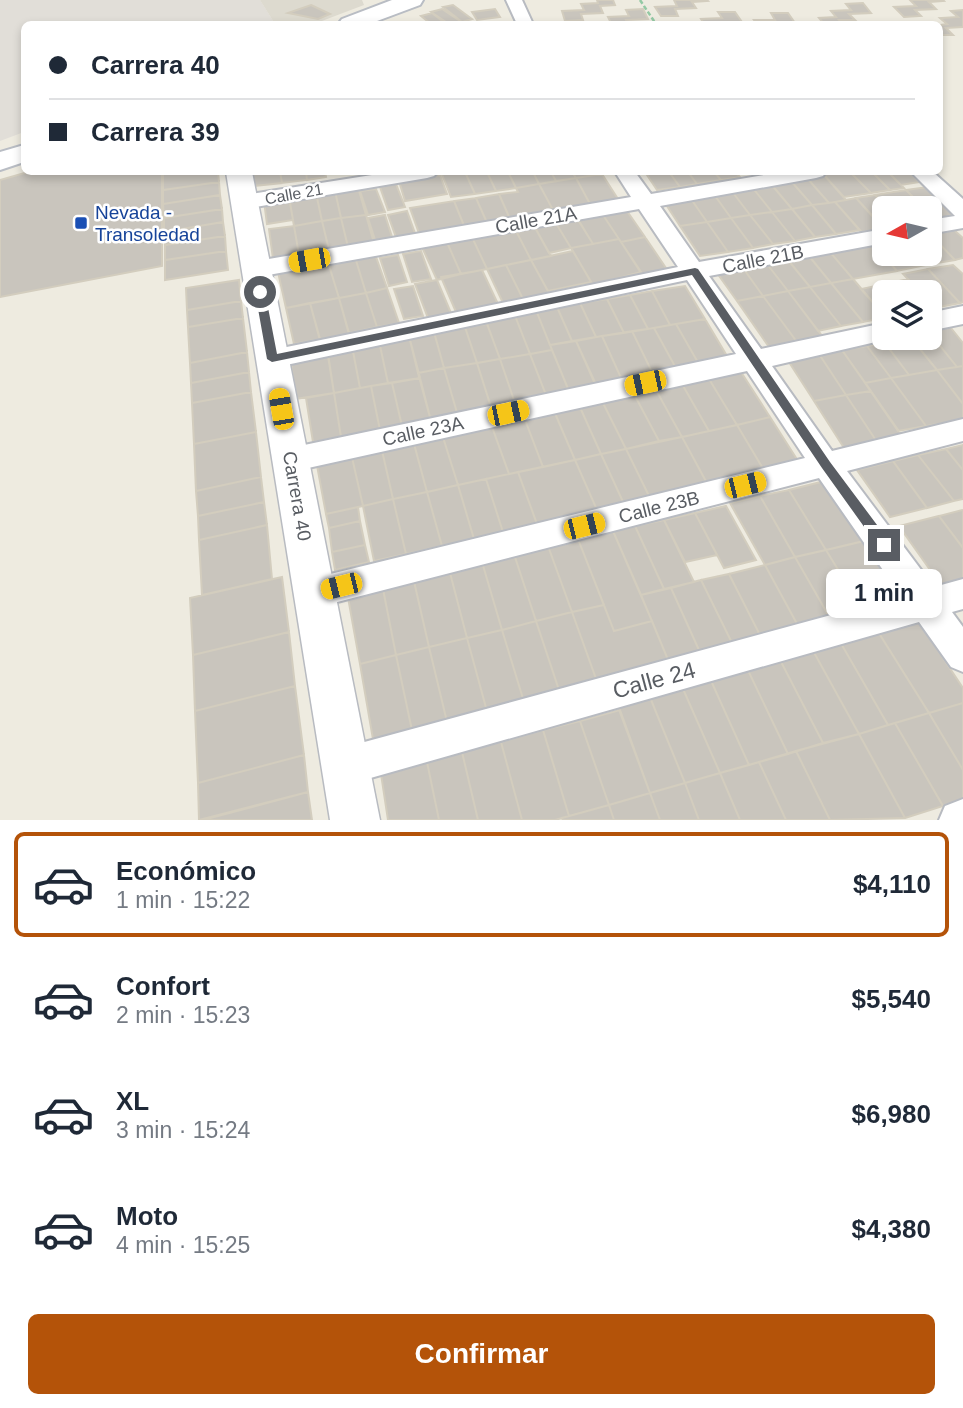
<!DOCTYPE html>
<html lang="es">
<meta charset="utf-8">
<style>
body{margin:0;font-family:Helvetica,sans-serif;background:#f2f2f3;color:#1f2937;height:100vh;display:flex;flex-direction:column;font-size:26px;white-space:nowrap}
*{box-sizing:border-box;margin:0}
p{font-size:23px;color:#747a83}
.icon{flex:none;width:38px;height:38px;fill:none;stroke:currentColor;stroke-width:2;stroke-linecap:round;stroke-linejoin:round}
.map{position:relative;height:820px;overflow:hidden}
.drawer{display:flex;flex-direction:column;background:#fff;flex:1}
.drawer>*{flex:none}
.banner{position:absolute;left:21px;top:21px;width:922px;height:154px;border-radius:10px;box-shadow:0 4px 10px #0003;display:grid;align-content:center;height:154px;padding:0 28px;background:#fff}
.needle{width:46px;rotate:262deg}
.tools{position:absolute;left:872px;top:196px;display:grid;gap:14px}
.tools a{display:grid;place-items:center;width:70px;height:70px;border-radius:10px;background:#fff;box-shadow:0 4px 10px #0003;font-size:35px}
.end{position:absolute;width:32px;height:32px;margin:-16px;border:9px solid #595d63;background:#fff;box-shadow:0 0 0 4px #fff}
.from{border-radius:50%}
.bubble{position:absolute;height:49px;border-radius:10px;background:#fff;box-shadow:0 4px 10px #0003;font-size:23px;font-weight:700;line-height:49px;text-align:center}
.car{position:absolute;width:21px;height:42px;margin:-21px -10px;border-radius:9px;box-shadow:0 0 5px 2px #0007;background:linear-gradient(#f5c518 24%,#345 0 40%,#f5c518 0 76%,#345 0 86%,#f5c518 0)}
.banner b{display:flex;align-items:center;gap:24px;height:66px;font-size:26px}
.banner b+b{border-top:2px solid #e0e1e3}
.banner i{width:18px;height:18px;background:#1f2937}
ul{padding:12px 0 0;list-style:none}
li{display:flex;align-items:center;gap:21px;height:105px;margin:0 14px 10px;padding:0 14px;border:4px solid transparent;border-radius:10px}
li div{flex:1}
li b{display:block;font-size:26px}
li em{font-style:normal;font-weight:700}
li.on{border-color:#b45309}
li>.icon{width:63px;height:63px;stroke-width:1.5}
.primary-button{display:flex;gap:14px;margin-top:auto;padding:14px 28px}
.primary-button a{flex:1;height:80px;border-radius:10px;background:#b45309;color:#fff;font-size:28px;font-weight:700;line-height:80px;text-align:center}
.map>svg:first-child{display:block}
</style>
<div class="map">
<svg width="963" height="820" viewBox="0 0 963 820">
<rect width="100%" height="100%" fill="#eeebe0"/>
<path fill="#e1ded8" d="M 0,0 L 260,0 L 275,24 L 24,24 L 24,132 L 0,141 Z"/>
<path fill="#dddacf" d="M 260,0 L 362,0 L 364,5 L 314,24 L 275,24 Z"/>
<path fill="#c9c5bd" stroke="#d3cdbe" stroke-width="2" d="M 597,0 L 613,0 L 615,5 L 600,6 L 603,13 L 581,14 L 583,20 L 565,21 L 562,11 L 584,10 L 581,4 L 598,3 Z
M 674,0 L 707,0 L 708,1 L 692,2 L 696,8 L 675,9 L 678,16 L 661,16 L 655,7 L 677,6 Z
M 910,0 L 943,0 L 944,1 L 929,2 L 936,9 L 915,10 L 921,16 L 904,17 L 894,7 L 916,6 Z
M 863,3 L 871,13 L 849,14 L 855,20 L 839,20 L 842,24 L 824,24 L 819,18 L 836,17 L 831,11 L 851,10 L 846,4 Z
M 311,5 L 330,14 L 318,19 L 288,13 Z
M 453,5 L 472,19 L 462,22 L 443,7 Z
M 442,9 L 463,23 L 449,24 L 431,12 Z
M 495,9 L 500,17 L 477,20 L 472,12 Z
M 643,9 L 648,19 L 626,20 L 628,24 L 593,24 L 611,23 L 608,17 L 629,16 L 626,10 Z
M 963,10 L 963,27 L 946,28 L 953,35 L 940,35 L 940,25 L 947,24 L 940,18 L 958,17 L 951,11 Z
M 718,12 L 735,12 L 742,22 L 704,24 L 701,19 L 722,18 Z
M 432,13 L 446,24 L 431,24 L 421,16 Z
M 771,13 L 788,13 L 795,23 L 757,24 L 754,20 L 775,20 Z
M 28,172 L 162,172 L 162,266 L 0,297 L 0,180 Z
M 163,172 L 218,172 L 219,182 L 163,190 Z
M 252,172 L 280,172 L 282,183 L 254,186 Z
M 280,172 L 306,172 L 307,180 L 282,183 Z
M 306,172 L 325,172 L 326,177 L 307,180 Z
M 441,172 L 465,172 L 475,194 L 451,197 Z
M 465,172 L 487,172 L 496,191 L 475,194 Z
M 487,172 L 508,172 L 516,188 L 496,191 Z
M 508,172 L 533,172 L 539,184 L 516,188 Z
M 533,172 L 551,172 L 556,181 L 539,184 Z
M 551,172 L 572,172 L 576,178 L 556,181 Z
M 572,172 L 601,172 L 602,174 L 576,178 Z
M 645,172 L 669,172 L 680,187 L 657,190 Z
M 669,172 L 688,172 L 697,184 L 680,187 Z
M 688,172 L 714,172 L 721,180 L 697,184 Z
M 714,172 L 735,172 L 740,177 L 721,180 Z
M 821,172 L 850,172 L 871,193 L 844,197 Z
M 850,172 L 872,172 L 890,190 L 871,193 Z
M 872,172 L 888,172 L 904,188 L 890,190 Z
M 888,172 L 909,172 L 919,182 L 901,185 Z
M 602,174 L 618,199 L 590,204 L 576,178 Z
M 440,175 L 447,194 L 405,201 L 399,181 Z
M 825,176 L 846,200 L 829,203 L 807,178 Z
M 576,178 L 590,204 L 553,210 L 539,184 Z
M 807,178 L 829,203 L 812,205 L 791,181 Z
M 791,181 L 812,205 L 792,209 L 771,184 Z
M 219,182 L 220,195 L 163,204 L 163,190 Z
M 396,184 L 405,207 L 388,210 L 380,187 Z
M 539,184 L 553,210 L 509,217 L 499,194 L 518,192 L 516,188 Z
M 771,184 L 792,209 L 772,212 L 752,187 Z
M 358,187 L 366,215 L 341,218 L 335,191 Z
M 752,187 L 772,212 L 750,215 L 731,190 Z
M 928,187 L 957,215 L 935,219 L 929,213 L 929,208 L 924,208 L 906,190 Z
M 376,189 L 385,212 L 368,215 L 360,191 Z
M 731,190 L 750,215 L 731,218 L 713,193 Z
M 906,190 L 924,208 L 888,208 L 875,195 Z
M 335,191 L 341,218 L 322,221 L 316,193 Z
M 316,193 L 322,221 L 294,226 L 289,197 Z
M 713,193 L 731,218 L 707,222 L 689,196 Z
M 499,194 L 511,221 L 488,225 L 476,198 Z
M 220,195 L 222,209 L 164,218 L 163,204 Z
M 875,195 L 888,208 L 884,208 L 884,228 L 856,198 Z
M 689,196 L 707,222 L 680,226 L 663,200 Z
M 289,197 L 293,220 L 267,224 L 264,201 Z
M 476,198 L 488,225 L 465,228 L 454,201 Z
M 856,198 L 883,228 L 861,232 L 835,202 Z
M 454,201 L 465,228 L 420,236 L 410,208 Z
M 835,202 L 860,230 L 836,234 L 812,205 Z
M 812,205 L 836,234 L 815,237 L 792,209 Z
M 222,209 L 223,222 L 164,232 L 164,218 Z
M 792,209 L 815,237 L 795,241 L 772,212 Z
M 407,211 L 416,236 L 397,240 L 388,215 Z
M 627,211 L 645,237 L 621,242 L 603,215 Z
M 772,212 L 795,241 L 773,244 L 750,215 Z
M 366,215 L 374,243 L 348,247 L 341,218 Z
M 385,215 L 393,240 L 376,243 L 368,218 Z
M 603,215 L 619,239 L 593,244 L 578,220 Z
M 750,215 L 773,244 L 753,248 L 731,218 Z
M 576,216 L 593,244 L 571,248 L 554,220 Z
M 341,218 L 348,247 L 329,250 L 322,221 Z
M 731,218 L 753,248 L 728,252 L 707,222 Z
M 554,220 L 571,248 L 549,253 L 533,224 Z
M 322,221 L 329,250 L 299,255 L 294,226 Z
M 223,222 L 225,236 L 165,245 L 164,232 Z
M 707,222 L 728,252 L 700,256 L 680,226 Z
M 533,224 L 551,256 L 531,260 L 514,227 Z
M 294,226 L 299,255 L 273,259 L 269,229 Z
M 514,227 L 531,260 L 487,269 L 471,235 Z
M 954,230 L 963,238 L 963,258 L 955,260 L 930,234 Z
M 930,234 L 955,260 L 931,264 L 921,254 L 929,254 Z
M 471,235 L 487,269 L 461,274 L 446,240 Z
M 225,236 L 226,251 L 165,260 L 165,245 Z
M 645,237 L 668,271 L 643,276 L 621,242 Z
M 619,239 L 641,272 L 593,285 L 571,248 Z
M 446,240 L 461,274 L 437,280 L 421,245 Z
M 884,242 L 884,254 L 921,254 L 931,264 L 897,271 L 873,244 Z
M 873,244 L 897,271 L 853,279 L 830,252 Z
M 226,251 L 228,270 L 165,280 L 165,260 Z
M 421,251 L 431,279 L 412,282 L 403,254 Z
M 573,251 L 591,282 L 548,291 L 531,260 Z
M 830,252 L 853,279 L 831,283 L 809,256 Z
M 375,254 L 387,288 L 366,293 L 355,257 Z
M 398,255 L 407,282 L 389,286 L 380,258 Z
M 809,256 L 831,283 L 810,287 L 788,260 Z
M 355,257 L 366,293 L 339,298 L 328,262 Z
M 531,260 L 550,295 L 524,301 L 506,265 Z
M 788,260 L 810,287 L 788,291 L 767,264 Z
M 328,262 L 339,298 L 286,308 L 278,272 Z
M 767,264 L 788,291 L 763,296 L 743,268 Z
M 506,265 L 524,301 L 504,305 L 487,269 Z
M 953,265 L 963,274 L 963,302 L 960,303 L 928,269 Z
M 743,268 L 763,296 L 737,301 L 717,273 Z
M 928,269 L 960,303 L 934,308 L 929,302 L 929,292 L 920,292 L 903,274 Z
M 482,270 L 498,304 L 456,312 L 441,277 Z
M 853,279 L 884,315 L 884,318 L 863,322 L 831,283 Z
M 908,279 L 920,292 L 884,292 L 884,315 L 861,289 Z
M 239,280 L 241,301 L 187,310 L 186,288 Z
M 437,280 L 451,313 L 428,318 L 415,284 Z
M 831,283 L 863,322 L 841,326 L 810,287 Z
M 413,286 L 423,316 L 404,319 L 394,289 Z
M 685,286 L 705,319 L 670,325 L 652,291 Z
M 810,287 L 841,326 L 818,331 L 788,291 Z
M 387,288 L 399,323 L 377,327 L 366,293 Z
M 652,291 L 670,325 L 648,329 L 630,295 Z
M 788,291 L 823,337 L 797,342 L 763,296 Z
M 366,293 L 377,327 L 349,333 L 339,298 Z
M 630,295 L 648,329 L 624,333 L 607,299 Z
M 763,296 L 797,342 L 769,347 L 737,301 Z
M 339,298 L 350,338 L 321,344 L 310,303 Z
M 607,299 L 624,333 L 596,337 L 580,303 Z
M 241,301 L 243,318 L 188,327 L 187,310 Z
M 310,303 L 320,339 L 294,344 L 286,308 Z
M 580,303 L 596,337 L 572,341 L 557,307 Z
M 557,307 L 572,341 L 550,345 L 536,310 Z
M 536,310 L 552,350 L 530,354 L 514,313 Z
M 514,313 L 530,354 L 500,359 L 485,318 Z
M 243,318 L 247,352 L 190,363 L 188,327 Z
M 705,319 L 730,361 L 700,366 L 676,324 Z
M 947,323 L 963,343 L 963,366 L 957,367 L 929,332 L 929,326 Z
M 487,324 L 500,359 L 477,363 L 465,327 Z
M 676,324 L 700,366 L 677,370 L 654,328 Z
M 465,327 L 477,363 L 444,368 L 434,332 Z
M 654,328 L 677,370 L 653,374 L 632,331 Z
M 632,331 L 653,374 L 622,380 L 602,336 Z
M 434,332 L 444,368 L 418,373 L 409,336 Z
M 929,332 L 957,367 L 937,370 L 911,338 L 929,338 Z
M 409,336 L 420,378 L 388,383 L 379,341 Z
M 602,336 L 622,380 L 595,384 L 576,341 Z
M 881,338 L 911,338 L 937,370 L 909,375 Z
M 379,341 L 388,383 L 360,388 L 352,346 Z
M 576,341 L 599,391 L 571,396 L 550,345 Z
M 885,343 L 909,375 L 891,378 L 867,346 Z
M 352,346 L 360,388 L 334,393 L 327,350 Z
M 867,346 L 891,378 L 865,383 L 842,350 Z
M 552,350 L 571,396 L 548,400 L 530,354 Z
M 842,350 L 871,391 L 846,395 L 819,354 Z
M 247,352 L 249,372 L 191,383 L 190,363 Z
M 328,354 L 334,393 L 295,399 L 291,360 Z
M 530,354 L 548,400 L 516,406 L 500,359 Z
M 819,354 L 846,395 L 814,401 L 787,359 Z
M 500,359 L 516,406 L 492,410 L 477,363 Z
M 477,363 L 492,410 L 458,416 L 444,368 Z
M 963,366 L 963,404 L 937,370 Z
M 444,368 L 458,416 L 431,421 L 418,373 Z
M 937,370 L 963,404 L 963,420 L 926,426 L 891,378 Z
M 249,372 L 251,392 L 192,403 L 191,383 Z
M 741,372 L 770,417 L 737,425 L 709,379 Z
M 420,378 L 431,421 L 402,426 L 392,383 Z
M 891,378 L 926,426 L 898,431 L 865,383 Z
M 709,379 L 737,425 L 709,431 L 682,384 Z
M 392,383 L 402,426 L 380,430 L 371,386 Z
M 682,384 L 709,431 L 682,437 L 656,390 Z
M 371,386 L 380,430 L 341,437 L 334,393 Z
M 656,390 L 682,437 L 659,441 L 634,394 Z
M 871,391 L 903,437 L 877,442 L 846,395 Z
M 251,392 L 256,432 L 194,444 L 192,403 Z
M 334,393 L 341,437 L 313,442 L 306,398 Z
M 634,394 L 659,441 L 626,449 L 602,401 Z
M 846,395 L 877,442 L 844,448 L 814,401 Z
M 602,401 L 626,449 L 601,454 L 579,405 Z
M 579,405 L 601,454 L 575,460 L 554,411 Z
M 554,411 L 575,460 L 543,467 L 524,417 Z
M 524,417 L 543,467 L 509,474 L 491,424 Z
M 770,417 L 800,464 L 765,472 L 737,425 Z
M 491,424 L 509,474 L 458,485 L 442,434 Z
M 737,425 L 765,472 L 708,485 L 682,437 Z
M 256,432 L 261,477 L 196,491 L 194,444 Z
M 442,434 L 458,485 L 427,492 L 413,440 Z
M 682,437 L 708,485 L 650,498 L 626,449 Z
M 413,440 L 427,492 L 393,499 L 381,446 Z
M 963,445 L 963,470 L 946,449 Z
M 381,446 L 393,499 L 363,506 L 351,453 Z
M 626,449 L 650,498 L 624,504 L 601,454 Z
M 946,449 L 963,470 L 963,499 L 954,501 L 918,455 Z
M 351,453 L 363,506 L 326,514 L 316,460 Z
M 601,454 L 624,504 L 597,510 L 575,460 Z
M 918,455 L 954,501 L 927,508 L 893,461 Z
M 575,460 L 597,510 L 537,524 L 518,472 Z
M 893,461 L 927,508 L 890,517 L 857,470 Z
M 518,472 L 537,524 L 503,532 L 486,479 Z
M 261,477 L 264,502 L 198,516 L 196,491 Z
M 486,479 L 503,532 L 474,539 L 458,485 Z
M 825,481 L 864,541 L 826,550 L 789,490 Z
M 458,485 L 474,539 L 442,546 L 427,492 Z
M 789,490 L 826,550 L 795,557 L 760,496 Z
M 427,492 L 442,546 L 406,554 L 393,499 Z
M 760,496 L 795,557 L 765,565 L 730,503 Z
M 393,499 L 406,554 L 374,561 L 363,506 Z
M 264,502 L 267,525 L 199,540 L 198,516 Z
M 726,506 L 756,560 L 724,568 L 695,513 Z
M 358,507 L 360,521 L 329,528 L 326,514 Z
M 962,510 L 963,511 L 963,548 L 939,516 Z
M 695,513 L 717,555 L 685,562 L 664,520 Z
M 939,516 L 963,548 L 963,587 L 945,591 L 899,526 Z
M 664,520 L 694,582 L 664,589 L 635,526 Z
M 360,521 L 365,545 L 332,552 L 329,528 Z
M 267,525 L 272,579 L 202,595 L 199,540 Z
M 635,526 L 664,589 L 641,595 L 613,531 Z
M 613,531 L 652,621 L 614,631 L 578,539 Z
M 578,539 L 604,605 L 572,612 L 548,546 Z
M 864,541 L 907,607 L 867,617 L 826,550 Z
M 365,545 L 369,562 L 335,570 L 332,552 Z
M 548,546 L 572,612 L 536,621 L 514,554 Z
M 826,550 L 867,617 L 834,625 L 795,557 Z
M 514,554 L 536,621 L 502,630 L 482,562 Z
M 795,557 L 834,625 L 802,633 L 765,565 Z
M 482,562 L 502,630 L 467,638 L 449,569 Z
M 765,565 L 802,633 L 764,643 L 729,574 Z
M 449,569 L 467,638 L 429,647 L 413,577 Z
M 729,574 L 764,643 L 736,651 L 701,580 Z
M 282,577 L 289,632 L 193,655 L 190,598 Z
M 413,577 L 429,647 L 396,655 L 382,584 Z
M 701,580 L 736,651 L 703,659 L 671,588 Z
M 382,584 L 396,655 L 360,664 L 347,592 Z
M 671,588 L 703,659 L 671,667 L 641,595 Z
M 604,605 L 614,631 L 652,621 L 671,667 L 599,687 L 572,612 Z
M 572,612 L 599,687 L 561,696 L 536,621 Z
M 917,619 L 963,688 L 963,703 L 929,713 L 877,630 Z
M 536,621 L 561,696 L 525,705 L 502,630 Z
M 502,630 L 525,705 L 488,715 L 467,638 Z
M 877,630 L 929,713 L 888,725 L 839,640 Z
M 289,632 L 295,686 L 195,711 L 193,655 Z
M 467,638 L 488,715 L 448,726 L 429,647 Z
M 839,640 L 888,725 L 859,734 L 811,647 Z
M 429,647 L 448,726 L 413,735 L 396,655 Z
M 811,647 L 859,734 L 823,743 L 778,656 Z
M 396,655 L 413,735 L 374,745 L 360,664 Z
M 778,656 L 823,743 L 788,754 L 745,664 Z
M 745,664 L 788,754 L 749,765 L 708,674 Z
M 708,674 L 749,765 L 720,773 L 680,682 Z
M 680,682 L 720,773 L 685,783 L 647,690 Z
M 295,686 L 304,755 L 198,783 L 195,711 Z
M 647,690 L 685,783 L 650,793 L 615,699 Z
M 963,703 L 963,770 L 929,713 Z
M 620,710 L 650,793 L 609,805 L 580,721 Z
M 929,713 L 963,770 L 963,800 L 943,806 L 895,723 Z
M 580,721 L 609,805 L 569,816 L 543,730 Z
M 895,723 L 943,806 L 905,818 L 859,734 Z
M 543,730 L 569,816 L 555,820 L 522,820 L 501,742 Z
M 859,734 L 905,818 L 830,820 L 796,751 Z
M 501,742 L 522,820 L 478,820 L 462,752 Z
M 796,751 L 830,820 L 786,820 L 759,762 Z
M 462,752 L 478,820 L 439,820 L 427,762 Z
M 304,755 L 308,792 L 199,820 L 198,783 Z
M 427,762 L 439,820 L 388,820 L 381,774 Z
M 759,762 L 786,820 L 740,820 L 720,773 Z
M 720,773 L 740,820 L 699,820 L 685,783 Z
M 685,783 L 699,820 L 660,820 L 650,793 Z
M 308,792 L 312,820 L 203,820 Z
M 650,793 L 660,820 L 614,820 L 609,805 Z
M 609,805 L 614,820 L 563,820 L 562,818 Z"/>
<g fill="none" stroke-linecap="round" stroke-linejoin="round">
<g stroke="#b8bbc1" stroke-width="4">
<path id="minor" d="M 506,0 L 522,0 L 533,24 L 517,24 Z
M 391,172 L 438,172 L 434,176 L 427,178 L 244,209 L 236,207 L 233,202 L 236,197 L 244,195 Z
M 615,172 L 635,172 L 651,194 L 782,172 L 826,172 L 823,176 L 816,178 L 660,206 L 699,262 L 884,229 L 884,243 L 709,276 L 761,349 L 884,323 L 884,338 L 893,338 L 772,366 L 832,451 L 963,419 L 963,441 L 847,471 L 934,587 L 963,579 L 963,609 L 952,612 L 963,627 L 963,672 L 951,667 L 919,622 L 346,785 L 332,780 L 327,766 L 332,752 L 346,747 L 901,596 L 819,478 L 314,608 L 302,604 L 297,593 L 302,582 L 314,578 L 805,458 L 747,371 L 290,472 L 280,468 L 275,460 L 280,452 L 290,448 L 736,354 L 687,280 L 272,368 L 263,366 L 259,359 L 263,352 L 272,350 L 678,267 L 639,209 L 257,277 L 249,274 L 245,269 L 249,264 L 257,261 L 631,197 Z
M 911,172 L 933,172 L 963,199 L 963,228 L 929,234 L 929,220 L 955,216 Z
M 963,306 L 963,324 L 929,331 L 929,313 Z
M 963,799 L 963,820 L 939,820 L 945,806 Z"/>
</g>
<g stroke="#b8bbc1" stroke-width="3">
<path id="tertiary" d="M 226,172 L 252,172 L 380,820 L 330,820 Z"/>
</g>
<g stroke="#b9bdc4" stroke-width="4">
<path id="secondary" d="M 392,0 L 423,0 L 420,5 L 369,24 L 338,24 L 342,19 Z
M 24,145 L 24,162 L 0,170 L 0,152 Z"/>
</g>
<path stroke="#93c9a4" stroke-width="2.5" stroke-dasharray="4.5 2.5" stroke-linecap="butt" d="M 640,0 L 656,24"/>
<use href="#minor" fill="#fff" fill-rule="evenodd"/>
<use href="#tertiary" fill="#fff" fill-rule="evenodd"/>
<use href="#secondary" fill="#fff" fill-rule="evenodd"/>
</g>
<path fill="#595d63" d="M 695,268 L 698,269 L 830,462 L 889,541 L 889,549 L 880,549 L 822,468 L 692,275 L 272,362 L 267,359 L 255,292 L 260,288 L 265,292 L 277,354 Z"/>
<rect fill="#1a4fb4" stroke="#fff" stroke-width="2.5" x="74" y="216" width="14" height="14" rx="3.5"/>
<g text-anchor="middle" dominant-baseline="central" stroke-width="5" stroke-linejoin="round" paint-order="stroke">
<g font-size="16" fill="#595d63" stroke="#fff">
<text transform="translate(294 194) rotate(-10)">Calle 21</text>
</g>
<g font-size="19" fill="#164399" stroke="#fff" text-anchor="start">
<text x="95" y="212">Nevada -<tspan x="95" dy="22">Transoledad</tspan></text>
</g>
<g font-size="19" fill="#595d63" stroke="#fff">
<text transform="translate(536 220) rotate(-10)">Calle 21A</text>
<text transform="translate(763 259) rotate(-11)">Calle 21B</text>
<text transform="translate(423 431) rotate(-12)">Calle 23A</text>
<text transform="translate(297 496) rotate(80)">Carrera 40</text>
<text transform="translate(659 507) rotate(-14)">Calle 23B</text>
</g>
<g font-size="23" fill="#595d63" stroke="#fff">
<text transform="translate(654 680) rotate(-15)">Calle 24</text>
</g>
</g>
</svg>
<div class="tools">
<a><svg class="needle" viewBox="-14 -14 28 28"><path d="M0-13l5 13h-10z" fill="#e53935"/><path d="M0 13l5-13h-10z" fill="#747a83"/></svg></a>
<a><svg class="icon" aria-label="layers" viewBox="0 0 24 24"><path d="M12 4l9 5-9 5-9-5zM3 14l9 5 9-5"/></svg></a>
</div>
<i class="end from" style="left:260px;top:292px"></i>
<i class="end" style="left:884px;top:545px"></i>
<div class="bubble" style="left:826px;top:569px;width:116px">1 min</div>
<i class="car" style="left:309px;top:260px;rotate:260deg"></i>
<i class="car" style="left:645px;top:383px;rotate:258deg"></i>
<i class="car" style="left:281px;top:409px;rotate:350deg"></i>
<i class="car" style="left:508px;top:413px;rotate:78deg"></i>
<i class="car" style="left:745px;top:485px;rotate:76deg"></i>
<i class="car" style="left:584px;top:526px;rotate:76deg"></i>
<i class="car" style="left:341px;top:586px;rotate:256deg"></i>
<div class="banner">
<b><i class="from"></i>Carrera 40</b>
<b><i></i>Carrera 39</b>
</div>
</div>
<section class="drawer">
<ul>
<li class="on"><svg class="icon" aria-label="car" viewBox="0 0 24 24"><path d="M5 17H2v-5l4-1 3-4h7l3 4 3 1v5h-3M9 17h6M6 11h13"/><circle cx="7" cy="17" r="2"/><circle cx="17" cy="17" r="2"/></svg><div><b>Económico</b><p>1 min · 15:22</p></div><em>$4,110</em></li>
<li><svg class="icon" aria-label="car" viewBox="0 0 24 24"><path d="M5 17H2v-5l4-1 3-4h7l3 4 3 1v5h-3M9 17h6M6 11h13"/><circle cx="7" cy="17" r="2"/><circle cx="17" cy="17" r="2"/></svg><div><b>Confort</b><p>2 min · 15:23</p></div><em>$5,540</em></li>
<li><svg class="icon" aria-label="car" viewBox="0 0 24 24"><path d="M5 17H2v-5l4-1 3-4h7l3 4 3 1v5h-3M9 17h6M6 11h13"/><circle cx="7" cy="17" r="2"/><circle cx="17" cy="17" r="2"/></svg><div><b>XL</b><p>3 min · 15:24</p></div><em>$6,980</em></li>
<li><svg class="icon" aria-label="car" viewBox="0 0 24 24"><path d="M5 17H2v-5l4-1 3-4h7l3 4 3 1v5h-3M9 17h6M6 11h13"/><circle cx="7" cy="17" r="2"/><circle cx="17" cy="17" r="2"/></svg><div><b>Moto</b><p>4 min · 15:25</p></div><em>$4,380</em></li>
</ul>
<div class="primary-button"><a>Confirmar</a></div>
</section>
